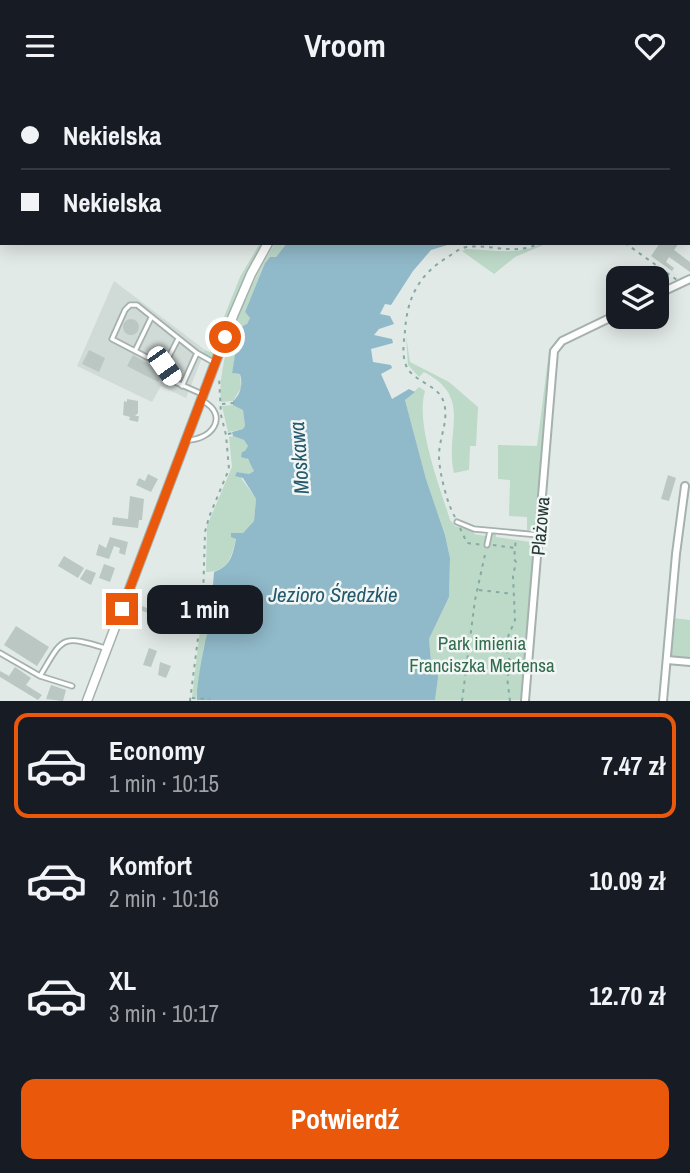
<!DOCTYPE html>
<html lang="pl">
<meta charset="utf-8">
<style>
body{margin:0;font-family:"Archivo Narrow",sans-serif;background:#242831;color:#f1f3f6;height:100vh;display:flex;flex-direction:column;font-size:26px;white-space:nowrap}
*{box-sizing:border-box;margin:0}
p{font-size:23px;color:#9ea1a6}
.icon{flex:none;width:38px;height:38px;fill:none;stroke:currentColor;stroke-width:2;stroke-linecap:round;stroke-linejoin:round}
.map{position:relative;height:610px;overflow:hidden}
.drawer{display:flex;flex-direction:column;background:#171b24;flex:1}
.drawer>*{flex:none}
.guide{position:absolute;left:0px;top:0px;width:691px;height:154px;box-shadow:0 4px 18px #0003;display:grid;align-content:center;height:154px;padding:0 21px;background:#171b24}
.buttons{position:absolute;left:606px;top:175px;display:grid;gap:14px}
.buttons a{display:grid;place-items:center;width:63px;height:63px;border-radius:14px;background:#171b24;box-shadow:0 4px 18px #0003;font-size:35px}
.end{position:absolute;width:32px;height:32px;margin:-16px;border:9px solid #ea580c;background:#fff;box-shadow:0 0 0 4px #fff}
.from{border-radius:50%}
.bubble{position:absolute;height:49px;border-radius:14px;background:#171b24;box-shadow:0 4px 18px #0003;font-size:23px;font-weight:800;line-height:49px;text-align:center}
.car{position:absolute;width:21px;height:42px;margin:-21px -10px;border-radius:9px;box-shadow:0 0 5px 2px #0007;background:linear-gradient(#fff 24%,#345 0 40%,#fff 0 76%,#345 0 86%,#fff 0)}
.guide b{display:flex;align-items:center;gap:24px;height:66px;font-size:26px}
.guide b+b{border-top:2px solid #363941}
.guide i{width:18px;height:18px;background:#f1f3f6}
ul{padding:12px 0 0;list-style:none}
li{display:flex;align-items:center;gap:21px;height:105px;margin:0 14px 10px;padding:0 7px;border:4px solid transparent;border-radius:14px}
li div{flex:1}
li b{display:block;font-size:26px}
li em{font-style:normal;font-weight:800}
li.active{border-color:#ea580c}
li>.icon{width:63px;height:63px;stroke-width:1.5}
.primary-button{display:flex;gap:14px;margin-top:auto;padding:14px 21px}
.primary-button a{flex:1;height:80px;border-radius:14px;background:#ea580c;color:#fff;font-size:28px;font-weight:800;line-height:80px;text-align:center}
header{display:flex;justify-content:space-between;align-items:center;height:91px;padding:0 21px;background:#171b24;font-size:32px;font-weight:800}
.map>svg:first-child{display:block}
</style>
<header><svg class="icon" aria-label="menu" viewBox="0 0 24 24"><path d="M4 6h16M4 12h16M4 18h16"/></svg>Vroom<svg class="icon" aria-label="heart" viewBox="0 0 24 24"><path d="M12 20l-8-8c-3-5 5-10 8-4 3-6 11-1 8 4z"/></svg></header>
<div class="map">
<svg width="690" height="610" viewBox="0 0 690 610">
<rect width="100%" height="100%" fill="#e2eae7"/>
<path fill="#d0dad6" d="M 114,190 L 205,259 L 186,307 L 161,295 L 152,311 L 77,275 Z"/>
<path fill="#bdd9c8" d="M 260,152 L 265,152 L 245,187 L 215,265 L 210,267 L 202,263 L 205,259 L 210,261 L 240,186 Z
M 275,152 L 287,152 L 276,166 L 270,166 L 265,172 L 245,221 L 250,227 L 238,253 L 232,282 L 240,283 L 241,297 L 233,310 L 221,311 C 216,263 250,194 275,152 Z
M 543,152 L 548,152 L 515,166 L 494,183 L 462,160 L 466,158 C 494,159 517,165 543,152 Z
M 406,245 L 410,271 L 449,291 L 478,316 L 476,355 L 470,355 L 469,379 L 454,382 C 444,340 474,307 424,281 L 419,286 L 408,274 Z
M 558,247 L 560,249 L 551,260 L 537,440 L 527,439 L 527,426 L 509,425 L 510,389 L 498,388 L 498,354 L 537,355 L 549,260 Z
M 419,296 L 425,300 C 415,333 440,396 450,429 L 455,435 L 474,440 L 474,443 L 486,445 L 487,442 L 496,443 L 496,446 L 530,451 L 531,447 L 535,451 L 522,609 L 435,609 L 438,587 L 437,571 L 431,570 L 429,548 L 449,506 L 450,467 L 445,444 L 426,388 L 405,309 Z
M 233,314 L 243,318 L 245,335 L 243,338 L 228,341 L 222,315 Z
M 233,345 L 244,349 L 248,355 L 245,366 L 253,374 L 254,380 L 249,383 L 237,381 L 256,408 L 254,430 L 243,442 L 231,442 L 236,447 C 232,466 228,481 206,481 L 207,435 L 232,376 L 229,346 Z
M 673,527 L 690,529 L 690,568 L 669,566 Z
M 201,531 L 214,533 L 204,555 L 196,606 L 192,606 Z"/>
<path fill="#90b9c9" d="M 287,152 L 454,152 L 431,159 L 413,180 L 391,214 L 385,213 L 380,223 L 390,225 L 394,233 L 379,238 L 374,244 L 392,248 L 393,252 L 371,258 L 373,271 L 391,274 L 392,277 L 381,283 L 392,308 L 409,298 L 415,301 L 405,309 L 426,388 L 445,444 L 450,467 L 449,506 L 429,548 L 431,570 L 437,571 L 438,587 L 435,609 L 197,609 C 195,602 205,547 208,541 C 212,535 214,533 216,526 L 211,521 L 214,481 C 231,475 233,463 236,448 L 231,446 L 231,442 L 243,442 L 254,430 L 256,408 L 243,387 L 235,385 L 237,381 L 249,383 L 254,380 L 248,368 L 241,366 L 242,361 L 245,360 L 248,355 L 244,349 L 233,345 L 232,341 L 243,338 L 245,335 L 243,319 L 233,314 L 233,310 C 241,303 243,293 240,283 L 232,282 C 235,267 236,253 239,237 L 247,233 L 250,227 L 245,221 L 265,172 L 270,166 L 276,166 Z"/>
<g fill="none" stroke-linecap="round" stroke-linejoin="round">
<path stroke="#90b9c9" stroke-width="2" d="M 313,0 L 314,2"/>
</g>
<path fill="#bac7c3" d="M 660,152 L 679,152 L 674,159 L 690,171 L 690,181 L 669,166 L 666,171 L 674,177 L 672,180 L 651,165 Z
M123 236a8 8 0 1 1 16 0a8 8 0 1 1-16 0Z
M 89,259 L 105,267 L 99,281 L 82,273 Z
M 133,264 L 163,281 L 158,291 L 127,275 Z
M 127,308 L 138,310 L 138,322 L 135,325 L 139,325 L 138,331 L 129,329 L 130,326 L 123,324 L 124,310 L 127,311 Z
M 148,383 L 158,388 L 151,401 L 136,394 L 139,387 L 145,390 Z
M 668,384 L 676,387 L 669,410 L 661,408 Z
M 130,405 L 144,408 L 142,429 L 139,429 L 138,437 L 112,434 L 113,426 L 128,428 Z
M 110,446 L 128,451 L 125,464 L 119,462 L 120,457 L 114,455 L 109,468 L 96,464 L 99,453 L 106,457 Z
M 64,465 L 84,477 L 78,487 L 58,475 Z
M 104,473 L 115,477 L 110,491 L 99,487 Z
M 86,478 L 96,482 L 91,494 L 80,488 Z
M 149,512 L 154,513 L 152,519 L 160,521 L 158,526 L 140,519 L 142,515 L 147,517 Z
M 16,535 L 49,556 L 37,575 L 4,554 Z
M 149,557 L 157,560 L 151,576 L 143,574 Z
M 160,571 L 171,575 L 166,587 L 158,584 Z
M 15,576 L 31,587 L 26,594 L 42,604 L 38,609 L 0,586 L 0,580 L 9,585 Z
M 51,594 L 66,599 L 63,610 L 46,608 Z"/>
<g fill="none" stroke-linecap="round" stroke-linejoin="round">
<g stroke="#a5b1ae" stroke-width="7">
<path id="service" d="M 375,0 L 379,2
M 135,260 L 151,227
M 164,275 L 178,248
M 182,295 L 197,262
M 202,303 L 175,291 L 164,275 L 112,248 L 125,219 L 130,214 L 137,214 L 197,262 L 213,271
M 186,349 C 211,350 230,325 203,310
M 457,431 L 474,438 L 539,444
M 487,454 L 490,440
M 0,562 L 40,585
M 72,595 L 40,585 C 63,547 60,543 105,557"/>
</g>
<g stroke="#a5b1ae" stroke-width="10">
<path id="minor" d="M 656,204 L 690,188
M 667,569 L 690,571
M 525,610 L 554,260 L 562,250 L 618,223
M 663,610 L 676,463 L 685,395"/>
</g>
<g stroke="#a5b1ae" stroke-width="11">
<path id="tertiary" d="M 363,2 L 364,0
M 87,610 L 233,225 L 251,183 L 268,152"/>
</g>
<path stroke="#86aaa3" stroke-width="2" stroke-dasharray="3.5 5" stroke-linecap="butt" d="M 464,2 L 466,0
M 690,12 L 690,11
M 625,152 L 677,189
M 222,313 L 234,312
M 228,343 L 233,342
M 455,426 C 447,413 439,380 439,365 C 439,346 449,331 444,312 C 439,292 409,291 405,271 C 402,261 404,250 405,240 C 407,207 419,183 448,166 C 454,162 460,157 467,156 C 493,153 515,165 540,152
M 460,437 L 467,452 L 484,454
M 493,454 L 515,457
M 479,499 L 514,503
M 192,607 L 210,608
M 190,610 L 203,508 L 205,441 L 209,426 L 229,378 L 226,344 L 221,324 L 219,285
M 462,610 L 475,509 L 486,459
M 510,610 L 507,586 L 513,572 L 509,568 L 505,553 L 515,529 L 513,485 L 516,471 L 514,468 L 516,447"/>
<use href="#service" stroke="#fff" stroke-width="3.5"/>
<use href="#minor" stroke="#fff" stroke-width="6"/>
<use href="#tertiary" stroke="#fff" stroke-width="8"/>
</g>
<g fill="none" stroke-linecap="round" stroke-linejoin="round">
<path stroke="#ea580c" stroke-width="9" d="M 122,518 L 225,246"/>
</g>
<g text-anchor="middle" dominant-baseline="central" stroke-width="5" stroke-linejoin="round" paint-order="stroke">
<g font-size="19" fill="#243936" stroke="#f2f7f5">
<text transform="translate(540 435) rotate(-85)">Plażowa</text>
</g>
<g font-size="19" fill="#336b4f" stroke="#f2f7f5">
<text x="482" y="552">Park imienia<tspan x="482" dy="22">Franciszka Mertensa</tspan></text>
</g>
<g font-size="21" font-style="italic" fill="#25596d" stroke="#f2f7f5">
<text transform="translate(299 367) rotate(-94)">Moskawa</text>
<text x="333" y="503">Jezioro Średzkie</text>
</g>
</g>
</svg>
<div class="buttons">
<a><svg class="icon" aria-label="layers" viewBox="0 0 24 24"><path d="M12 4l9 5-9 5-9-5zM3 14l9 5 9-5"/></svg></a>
</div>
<i class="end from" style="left:225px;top:246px"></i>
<i class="end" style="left:122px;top:518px"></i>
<div class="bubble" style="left:147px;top:494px;width:116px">1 min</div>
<i class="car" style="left:164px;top:275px;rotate:145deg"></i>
<div class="guide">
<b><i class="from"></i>Nekielska</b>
<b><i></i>Nekielska</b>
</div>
</div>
<section class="drawer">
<ul>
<li class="active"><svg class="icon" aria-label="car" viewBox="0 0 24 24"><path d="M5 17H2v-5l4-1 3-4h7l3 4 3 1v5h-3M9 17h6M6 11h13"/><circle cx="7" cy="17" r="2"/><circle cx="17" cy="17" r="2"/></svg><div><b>Economy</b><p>1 min · 10:15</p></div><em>7.47 zł</em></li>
<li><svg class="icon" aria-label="car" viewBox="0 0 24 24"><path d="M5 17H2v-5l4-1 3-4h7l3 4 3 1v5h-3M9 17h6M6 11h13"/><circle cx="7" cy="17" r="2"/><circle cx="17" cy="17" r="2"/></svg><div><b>Komfort</b><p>2 min · 10:16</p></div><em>10.09 zł</em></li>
<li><svg class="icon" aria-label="car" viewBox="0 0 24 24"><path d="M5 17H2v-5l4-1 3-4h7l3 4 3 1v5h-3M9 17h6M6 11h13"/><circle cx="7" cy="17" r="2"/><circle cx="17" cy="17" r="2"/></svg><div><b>XL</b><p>3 min · 10:17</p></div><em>12.70 zł</em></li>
</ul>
<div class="primary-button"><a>Potwierdź</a></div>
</section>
